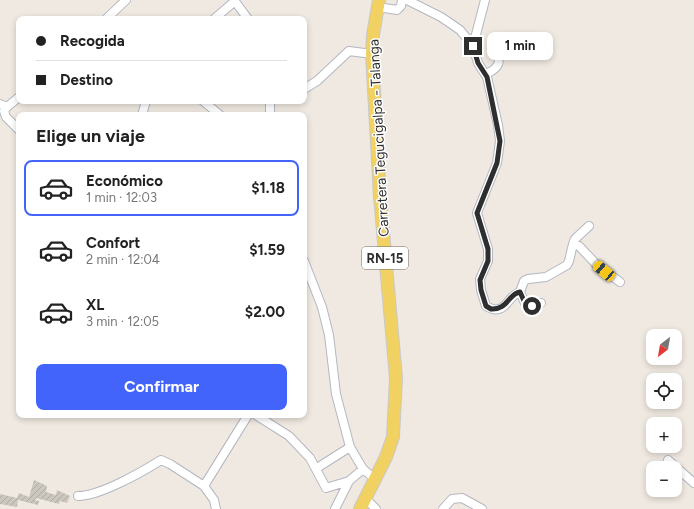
<!DOCTYPE html>
<html lang="es">
<meta charset="utf-8">
<style>
body{margin:0;font-family:Figtree,sans-serif;background:#f2f2f2;color:#222;height:100vh;display:flex;flex-direction:column;font-size:15px;white-space:nowrap}
*{box-sizing:border-box;margin:0}
p{font-size:13px;color:#767676}
.icon{flex:none;width:22px;height:22px;fill:none;stroke:currentColor;stroke-width:2;stroke-linecap:round;stroke-linejoin:round}
.map{position:relative;flex:1;overflow:hidden}
.panel{position:absolute;left:16px;top:112px;width:291px;height:306px;display:flex;flex-direction:column;background:#fff;border-radius:8px;box-shadow:0 2px 6px #0003}
.panel>*{flex:none}
.top-card{position:absolute;left:16px;top:16px;width:291px;height:88px;border-radius:8px;box-shadow:0 2px 6px #0003;display:grid;align-content:center;height:88px;padding:0 20px;background:#fff}
.needle{width:26px;rotate:211deg}
.tools{position:absolute;left:646px;top:329px;display:grid;gap:8px}
.tools a{display:grid;place-items:center;width:36px;height:36px;border-radius:8px;background:#fff;box-shadow:0 2px 6px #0003;font-size:20px}
.end{position:absolute;width:18px;height:18px;margin:-9px;border:5px solid #2e2e2e;background:#fff;box-shadow:0 0 0 2px #fff}
.from{border-radius:50%}
.bubble{position:absolute;height:28px;border-radius:8px;background:#fff;box-shadow:0 2px 6px #0003;font-size:13px;font-weight:700;line-height:28px;text-align:center}
.car{position:absolute;width:12px;height:24px;margin:-12px -6px;border-radius:5px;box-shadow:0 0 3px 1px #0007;background:linear-gradient(#f5c518 24%,#345 0 40%,#f5c518 0 76%,#345 0 86%,#f5c518 0)}
.top-card b{display:flex;align-items:center;gap:14px;height:38px;font-size:15px}
.top-card b+b{border-top:1px solid #e0e0e0}
.top-card i{width:10px;height:10px;background:#222}
ul{padding:0;list-style:none}
li{display:flex;align-items:center;gap:12px;height:56px;margin:0 8px 6px;padding:0 12px;border:2px solid transparent;border-radius:8px}
li div{flex:1}
li b{display:block;font-size:15px}
li em{font-style:normal;font-weight:700}
li.active{border-color:#4264fb}
li>.icon{width:36px;height:36px;stroke-width:1.5}
h2{padding:0 20px;font-size:18px;line-height:48px}
.cta{display:flex;gap:8px;margin-top:auto;padding:8px 20px}
.cta a{flex:1;height:46px;border-radius:8px;background:#4264fb;color:#fff;font-size:16px;font-weight:700;line-height:46px;text-align:center}
.map>svg:first-child{display:block}
</style>
<div class="map">
<svg width="694" height="509" viewBox="0 0 694 509">
<defs>
<pattern id="building-hatch" width="6" height="6" patternUnits="userSpaceOnUse"><rect width="6" height="6" fill="#cbc7bf"/><path d="M-1 1l2-2M0 6l6-6M5 7l2-2" fill="none" stroke="#afaba4"/></pattern>
</defs>
<rect width="100%" height="100%" fill="#efe9e1"/>
<path fill="url(#building-hatch)" d="M 34,480 L 47,486 L 46,492 L 56,495 L 57,490 L 70,496 L 67,503 L 60,501 L 59,504 L 36,498 L 35,500 L 39,501 L 38,505 L 18,500 L 17,507 L 0,504 L 0,494 L 17,498 L 19,493 L 29,497 Z"/>
<g fill="none" stroke-linecap="round" stroke-linejoin="round">
<g stroke="#b4b7c1" stroke-width="10">
<path id="minor" d="M 234,0 L 248,19
M 407,0 L 441,17 L 460,30 L 473,46 L 478,63 L 487,77 L 498,125 L 500,141 L 497,163 L 477,213 L 488,249 L 488,261 L 480,279 L 481,290 L 486,306 C 506,318 507,295 520,292 L 525,303 L 529,306 L 541,303
M 378,7 L 397,10 L 401,6 L 402,0
M 106,19 L 126,0
M 214,19 L 235,1
M 473,46 L 485,0
M 486,74 C 510,63 491,54 501,42 L 506,41 L 525,50
M 304,89 L 317,81 L 349,51 L 372,54
M 203,101 L 220,115
M 0,104 L 7,107 L 4,111 L 6,117 L 19,130
M 7,107 L 19,97
M 142,115 L 146,101
M 270,115 L 270,101
M 573,244 L 575,239 L 589,226
M 304,261 L 322,307 L 329,335 L 336,394 L 350,447 L 363,469 L 375,479
M 520,292 L 524,281 L 528,279 L 546,277 L 567,265 L 569,261 L 573,244 L 579,246 L 597,265 L 620,282
M 256,415 L 289,436 L 310,458 L 326,488 L 349,481 L 363,469
M 668,460 L 694,483
M 317,468 L 350,447
M 78,496 C 100,496 142,472 161,460 L 170,464 L 204,486
M 366,499 L 376,509
M 216,509 L 214,500 L 204,486 L 248,415
M 335,509 L 349,481
M 443,509 L 452,499 L 462,498 L 482,509"/>
</g>
<g stroke="#c9c9c9" stroke-width="14">
<path id="primary" d="M 360,509 L 386,457 L 393,437 L 396,378 L 380,197 L 372,54 L 373,35 L 379,0"/>
</g>
<use href="#minor" stroke="#fff" stroke-width="8"/>
<use href="#primary" stroke="#f2d163" stroke-width="12"/>
</g>
<g fill="none" stroke-linecap="round" stroke-linejoin="round">
<path stroke="#2e2e2e" stroke-width="5" d="M 473,46 L 478,63 L 487,77 L 500,141 L 497,163 L 477,213 L 488,249 L 488,261 L 480,280 L 481,290 L 486,306 L 491,309 C 508,310 508,294 520,292 L 525,303 L 532,306"/>
</g>
<g text-anchor="middle" dominant-baseline="central" stroke-width="3" stroke-linejoin="round" paint-order="stroke">
<rect fill="#fff" stroke="#6d6d6d" stroke-width="1" x="362" y="247" width="46" height="22" rx="3"/>
<g font-size="13" font-weight="bold" fill="#2e2e2e">
<text x="385" y="258">RN-15</text>
</g>
<g font-size="14" fill="#2e2e2e" stroke="#fff">
<text transform="translate(379 138) rotate(-93)">Carretera Tegucigalpa - Talanga</text>
</g>
</g>
</svg>
<div class="tools">
<a><svg class="needle" viewBox="-14 -14 28 28"><path d="M0-13l5 13h-10z" fill="#e53935"/><path d="M0 13l5-13h-10z" fill="#767676"/></svg></a>
<a><svg class="icon" aria-label="locate" viewBox="0 0 24 24"><circle cx="12" cy="12" r="6"/><path d="M12 2v4M12 18v4M2 12h4M18 12h4"/></svg></a>
<a>+</a>
<a>−</a>
</div>
<i class="end from" style="left:532px;top:306px"></i>
<i class="end" style="left:473px;top:46px"></i>
<div class="bubble" style="left:487px;top:32px;width:66px">1 min</div>
<i class="car" style="left:604px;top:271px;rotate:310deg"></i>
<div class="top-card">
<b><i class="from"></i>Recogida</b>
<b><i></i>Destino</b>
</div>
<section class="panel">
<h2>Elige un viaje</h2>
<ul>
<li class="active"><svg class="icon" aria-label="car" viewBox="0 0 24 24"><path d="M5 17H2v-5l4-1 3-4h7l3 4 3 1v5h-3M9 17h6M6 11h13"/><circle cx="7" cy="17" r="2"/><circle cx="17" cy="17" r="2"/></svg><div><b>Económico</b><p>1 min · 12:03</p></div><em>$1.18</em></li>
<li><svg class="icon" aria-label="car" viewBox="0 0 24 24"><path d="M5 17H2v-5l4-1 3-4h7l3 4 3 1v5h-3M9 17h6M6 11h13"/><circle cx="7" cy="17" r="2"/><circle cx="17" cy="17" r="2"/></svg><div><b>Confort</b><p>2 min · 12:04</p></div><em>$1.59</em></li>
<li><svg class="icon" aria-label="car" viewBox="0 0 24 24"><path d="M5 17H2v-5l4-1 3-4h7l3 4 3 1v5h-3M9 17h6M6 11h13"/><circle cx="7" cy="17" r="2"/><circle cx="17" cy="17" r="2"/></svg><div><b>XL</b><p>3 min · 12:05</p></div><em>$2.00</em></li>
</ul>
<div class="cta"><a>Confirmar</a></div>
</section>
</div>
